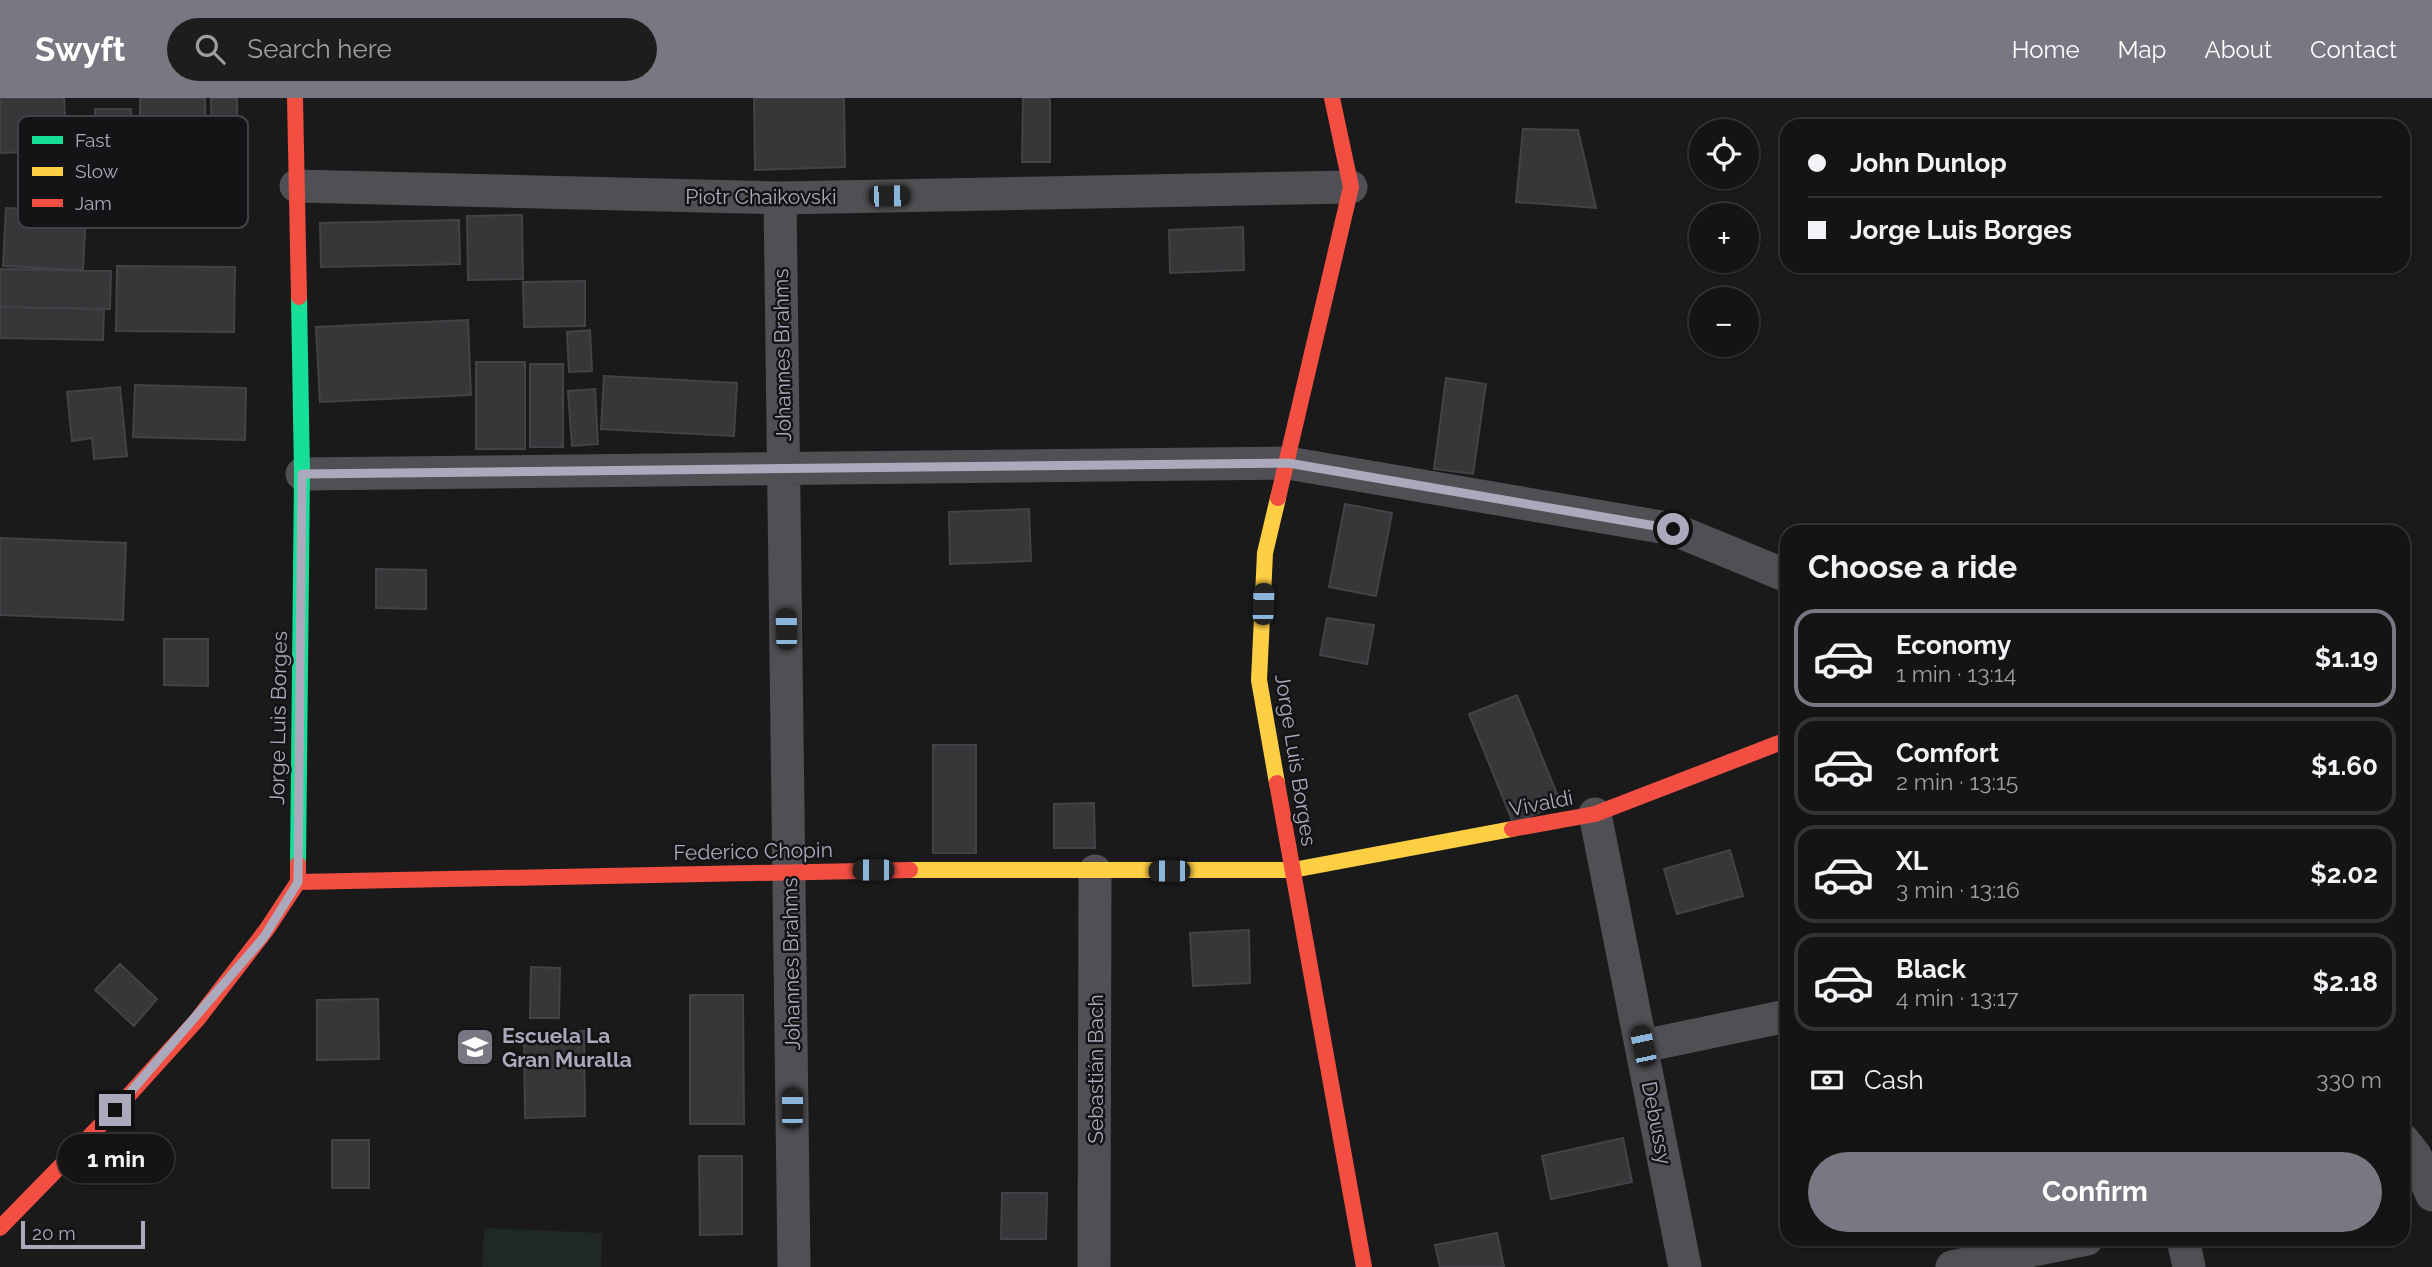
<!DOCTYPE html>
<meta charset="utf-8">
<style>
body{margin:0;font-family:Raleway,sans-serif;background:#1d1d1d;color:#f1f3f6;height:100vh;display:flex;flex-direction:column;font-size:26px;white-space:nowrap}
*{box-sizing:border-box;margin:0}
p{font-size:23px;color:#9d9ea0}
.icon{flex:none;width:38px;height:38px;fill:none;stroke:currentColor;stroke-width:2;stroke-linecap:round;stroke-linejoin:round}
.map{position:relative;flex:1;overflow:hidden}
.panel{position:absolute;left:1780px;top:427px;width:630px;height:721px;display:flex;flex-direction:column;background:#141414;border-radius:21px;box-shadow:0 2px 5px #0004,0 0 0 2px #333334}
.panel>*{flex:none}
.banner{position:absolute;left:1780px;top:21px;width:630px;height:154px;border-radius:21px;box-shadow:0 2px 5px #0004,0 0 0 2px #333334;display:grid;align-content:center;height:154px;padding:0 28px;background:#141414}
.fabs{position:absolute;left:1689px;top:21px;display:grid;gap:14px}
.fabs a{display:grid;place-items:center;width:70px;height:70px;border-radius:50%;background:#141414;box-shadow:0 2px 5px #0004,0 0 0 2px #333334;font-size:35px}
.scale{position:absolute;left:21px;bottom:18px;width:124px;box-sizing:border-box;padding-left:7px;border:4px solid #aaaabc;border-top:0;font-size:19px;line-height:24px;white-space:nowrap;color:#aaaabc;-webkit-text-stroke:5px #141416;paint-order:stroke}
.end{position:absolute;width:32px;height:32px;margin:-16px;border:9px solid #aaaabc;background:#111;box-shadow:0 0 0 4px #111}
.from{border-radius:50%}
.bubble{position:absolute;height:49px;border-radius:24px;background:#141414;box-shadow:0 2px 5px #0004,0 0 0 2px #333334;font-size:23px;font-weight:700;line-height:49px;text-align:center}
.car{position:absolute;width:21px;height:42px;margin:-21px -10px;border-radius:9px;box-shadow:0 0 5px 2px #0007;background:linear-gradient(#222 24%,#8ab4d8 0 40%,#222 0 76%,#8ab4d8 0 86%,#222 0)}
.banner b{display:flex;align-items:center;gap:24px;height:66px;font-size:26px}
.banner b+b{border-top:2px solid #333334}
.banner i{width:18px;height:18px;background:#f1f3f6}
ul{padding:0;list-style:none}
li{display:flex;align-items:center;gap:21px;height:98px;margin:0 14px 10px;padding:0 14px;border:4px solid #333334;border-radius:21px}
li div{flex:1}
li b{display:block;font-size:26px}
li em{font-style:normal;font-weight:700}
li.on{border-color:#787883}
li>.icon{width:63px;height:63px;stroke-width:1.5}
h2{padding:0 28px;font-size:32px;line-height:84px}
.pay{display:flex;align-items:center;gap:18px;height:77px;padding:0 28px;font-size:26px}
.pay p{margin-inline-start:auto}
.cta{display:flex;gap:14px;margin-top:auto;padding:14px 28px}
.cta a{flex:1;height:80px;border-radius:42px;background:#787883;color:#fff;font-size:28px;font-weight:700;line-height:80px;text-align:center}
header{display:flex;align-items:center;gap:42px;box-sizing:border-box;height:98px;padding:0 35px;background:#787883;color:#fff}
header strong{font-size:33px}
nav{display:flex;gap:38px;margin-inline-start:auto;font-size:24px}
.search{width:490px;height:63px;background:#1d1d1d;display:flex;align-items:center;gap:18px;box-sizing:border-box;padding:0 24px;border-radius:38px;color:#9d9ea0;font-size:26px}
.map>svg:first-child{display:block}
</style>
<header>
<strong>Swyft</strong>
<div class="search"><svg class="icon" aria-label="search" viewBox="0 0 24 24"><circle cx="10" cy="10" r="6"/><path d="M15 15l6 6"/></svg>Search here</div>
<nav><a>Home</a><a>Map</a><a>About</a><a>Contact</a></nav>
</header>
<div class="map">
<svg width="2432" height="1169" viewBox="0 0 2432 1169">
<rect width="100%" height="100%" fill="#1a1a1a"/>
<path fill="#1f2823" d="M 484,1130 L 602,1135 L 601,1169 L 482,1169 Z"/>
<path fill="#37373a" stroke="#434246" stroke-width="2" d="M 0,0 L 64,0 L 67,52 L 0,55 Z
M 140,0 L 205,0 L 206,46 L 169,46 L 169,24 L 140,25 Z
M 211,0 L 237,0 L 238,40 L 212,40 Z
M 754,0 L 844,0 L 845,69 L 755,72 Z
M 1023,0 L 1050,0 L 1050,64 L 1022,64 Z
M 95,11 L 131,11 L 132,74 L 95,74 Z
M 1523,31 L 1578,32 L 1596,110 L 1516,104 Z
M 6,110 L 86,114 L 83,172 L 3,168 Z
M 522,117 L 523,181 L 468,182 L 467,118 Z
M 459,122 L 460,166 L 321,169 L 320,125 Z
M 1243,129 L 1244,172 L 1170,175 L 1169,132 Z
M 117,168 L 235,169 L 234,234 L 116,233 Z
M 0,171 L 111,173 L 110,211 L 0,209 Z
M 585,183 L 585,228 L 524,229 L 523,184 Z
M 0,209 L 104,211 L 103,242 L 0,240 Z
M 468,222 L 471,297 L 320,304 L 316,229 Z
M 590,232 L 592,273 L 569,274 L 567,234 Z
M 476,264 L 525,264 L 525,351 L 476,351 Z
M 530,266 L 563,266 L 563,349 L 530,349 Z
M 604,278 L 737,285 L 734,338 L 601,331 Z
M 1446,280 L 1486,286 L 1473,376 L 1434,371 Z
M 135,287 L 246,290 L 245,342 L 133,339 Z
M 120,289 L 127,358 L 94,361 L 92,340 L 72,343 L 67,294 Z
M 595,291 L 598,346 L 572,348 L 568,293 Z
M 1345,406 L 1392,415 L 1376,498 L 1329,489 Z
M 1029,411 L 1031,463 L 950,466 L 949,414 Z
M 0,440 L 126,445 L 123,522 L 0,517 Z
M 376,471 L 426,472 L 426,511 L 376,510 Z
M 1327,520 L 1374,527 L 1367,566 L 1320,557 Z
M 164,541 L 208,541 L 208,588 L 164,587 Z
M 1517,597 L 1561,706 L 1513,725 L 1469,616 Z
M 933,647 L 976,647 L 976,755 L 933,755 Z
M 1094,705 L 1095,750 L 1054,750 L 1054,706 Z
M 1730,752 L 1743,798 L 1677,816 L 1664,771 Z
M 1249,832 L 1250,885 L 1193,888 L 1190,835 Z
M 120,866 L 157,901 L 134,928 L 95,892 Z
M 531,869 L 560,870 L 559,920 L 530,920 Z
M 690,897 L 743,897 L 744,1026 L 690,1026 Z
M 378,901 L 379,961 L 317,962 L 317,902 Z
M 584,933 L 585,1018 L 525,1020 L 524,934 Z
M 1623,1040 L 1632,1084 L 1551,1101 L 1542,1058 Z
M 332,1042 L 369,1042 L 369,1090 L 332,1090 Z
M 699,1058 L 742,1058 L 742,1136 L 700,1137 Z
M 1002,1095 L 1047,1095 L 1046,1141 L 1001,1141 Z
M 1497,1135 L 1504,1169 L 1440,1169 L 1435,1147 Z"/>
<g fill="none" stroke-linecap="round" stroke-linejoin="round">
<path stroke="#505054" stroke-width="33" d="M 296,88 L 780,100 L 1351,89
M 780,100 L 794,1169
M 302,376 L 1288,365 L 1673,431 L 1787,478
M 1595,716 L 1685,1169
M 1643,948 L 1787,918
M 2403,1042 L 2415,1057 L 2432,1097
M 2183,1141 L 2189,1169
M 1094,1169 L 1095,773
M 1952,1169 L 2087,1141"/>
<path stroke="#16e098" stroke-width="16" d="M 298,766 L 302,376 L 299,199"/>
<path stroke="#ffcf43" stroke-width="16" d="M 1277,685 L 1259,582 L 1265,455 L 1278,400
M 910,772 L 1293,772 L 1512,731"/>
<path stroke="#f24e42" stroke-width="16" d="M 295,0 L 299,199
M 1278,400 L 1351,89 L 1332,0
M 1277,685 L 1364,1169
M 1512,731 L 1595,716 L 1787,642
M 298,784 L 910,772
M 0,1130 L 120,1007 L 197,922 L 267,831 L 298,784 L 298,766"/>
</g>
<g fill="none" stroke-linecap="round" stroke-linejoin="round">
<path stroke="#aaaabc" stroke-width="9" d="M 115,1012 L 264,839 L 298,784 L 302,376 L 1288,365 L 1673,431"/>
</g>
<defs>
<g id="school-square" transform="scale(2.0125)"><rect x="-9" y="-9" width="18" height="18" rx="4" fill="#787883" stroke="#141416"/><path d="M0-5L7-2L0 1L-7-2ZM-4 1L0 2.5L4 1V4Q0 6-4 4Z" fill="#fff"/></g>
</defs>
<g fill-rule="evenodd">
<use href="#school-square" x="475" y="949"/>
</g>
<g text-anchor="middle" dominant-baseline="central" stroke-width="5" stroke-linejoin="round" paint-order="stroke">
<g font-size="21" fill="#aaaabc" stroke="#141416">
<text x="761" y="98">Piotr Chaikovski</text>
<text transform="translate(782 257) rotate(-91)">Johannes Brahms</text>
<text transform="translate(278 620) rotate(-89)">Jorge Luis Borges</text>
<text transform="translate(1296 662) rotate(81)">Jorge Luis Borges</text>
<text transform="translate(1541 705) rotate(-11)">Vivaldi</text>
<text transform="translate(753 753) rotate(-1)">Federico Chopin</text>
<text transform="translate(791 866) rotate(-91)">Johannes Brahms</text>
<text transform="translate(1095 971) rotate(-90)">Sebastián Bach</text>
<text transform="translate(1657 1025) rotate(79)">Debussy</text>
</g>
<g font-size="21" font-weight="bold" fill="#aaaabc" stroke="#141416" text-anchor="start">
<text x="502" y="937">Escuela La<tspan x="502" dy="24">Gran Muralla</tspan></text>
</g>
</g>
<rect x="18" y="18" width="230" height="112" rx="10" fill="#141416" stroke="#414148" stroke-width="2"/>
<rect x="32" y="38" width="31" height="8" fill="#16e098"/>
<rect x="32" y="69" width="31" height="9" fill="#ffcf43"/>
<rect x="32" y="101" width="31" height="8" fill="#f24e42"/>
<g font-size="19" fill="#aaaabc">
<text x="75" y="49">Fast</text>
<text x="75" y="80">Slow</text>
<text x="75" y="112">Jam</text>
</g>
</svg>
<div class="fabs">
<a><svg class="icon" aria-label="locate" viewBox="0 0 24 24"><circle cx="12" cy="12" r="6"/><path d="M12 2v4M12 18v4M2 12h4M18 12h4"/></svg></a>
<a>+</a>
<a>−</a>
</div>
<div class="scale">20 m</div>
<i class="end from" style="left:1673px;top:431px"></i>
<i class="end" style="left:115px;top:1012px"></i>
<div class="bubble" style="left:58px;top:1036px;width:116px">1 min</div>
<i class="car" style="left:889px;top:98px;rotate:89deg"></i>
<i class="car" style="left:1263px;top:506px;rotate:2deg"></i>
<i class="car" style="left:786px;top:531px;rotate:359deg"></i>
<i class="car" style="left:873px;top:772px;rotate:270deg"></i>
<i class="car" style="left:1169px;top:773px;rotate:270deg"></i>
<i class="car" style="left:1643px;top:948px;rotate:348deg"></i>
<i class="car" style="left:792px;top:1010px;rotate:0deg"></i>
<div class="banner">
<b><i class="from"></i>John Dunlop</b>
<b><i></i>Jorge Luis Borges</b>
</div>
<section class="panel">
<h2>Choose a ride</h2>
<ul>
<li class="on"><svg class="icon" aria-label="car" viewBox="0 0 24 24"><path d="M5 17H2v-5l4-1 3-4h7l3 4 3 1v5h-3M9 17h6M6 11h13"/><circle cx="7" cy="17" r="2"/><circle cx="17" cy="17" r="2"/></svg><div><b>Economy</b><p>1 min · 13:14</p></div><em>$1.19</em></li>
<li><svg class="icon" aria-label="car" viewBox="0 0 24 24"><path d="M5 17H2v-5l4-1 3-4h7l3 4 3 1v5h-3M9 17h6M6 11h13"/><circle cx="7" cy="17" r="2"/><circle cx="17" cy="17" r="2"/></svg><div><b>Comfort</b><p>2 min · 13:15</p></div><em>$1.60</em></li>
<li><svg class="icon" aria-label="car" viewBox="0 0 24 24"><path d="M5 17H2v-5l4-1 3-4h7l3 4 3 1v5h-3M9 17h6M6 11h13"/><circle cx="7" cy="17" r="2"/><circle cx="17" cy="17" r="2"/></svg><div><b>XL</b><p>3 min · 13:16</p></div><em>$2.02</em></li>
<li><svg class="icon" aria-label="car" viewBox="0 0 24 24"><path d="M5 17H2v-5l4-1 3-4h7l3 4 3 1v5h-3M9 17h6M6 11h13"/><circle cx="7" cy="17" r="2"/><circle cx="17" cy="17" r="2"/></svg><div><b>Black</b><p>4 min · 13:17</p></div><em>$2.18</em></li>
</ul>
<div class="pay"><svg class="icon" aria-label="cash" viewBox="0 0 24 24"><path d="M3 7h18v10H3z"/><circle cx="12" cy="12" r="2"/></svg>Cash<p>330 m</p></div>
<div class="cta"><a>Confirm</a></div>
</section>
</div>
